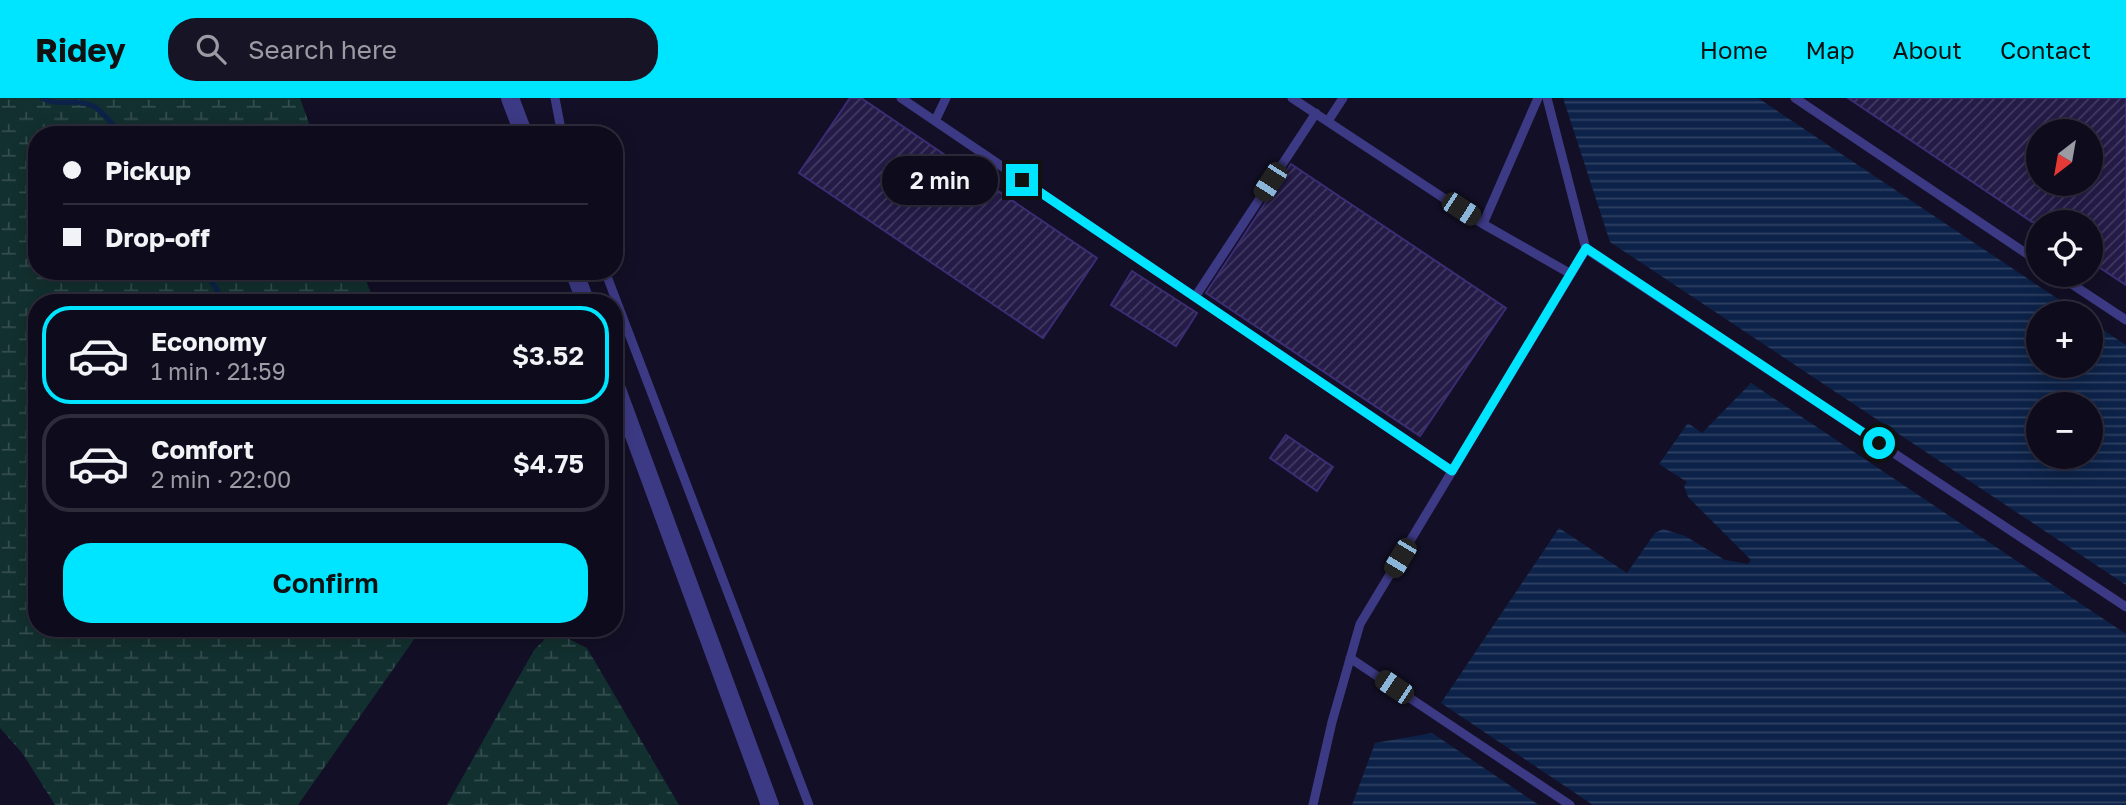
<!DOCTYPE html>
<meta charset="utf-8">
<style>
body{margin:0;font-family:"Golos Text",sans-serif;background:#171425;color:#f1f3f6;height:100vh;display:flex;flex-direction:column;font-size:26px;white-space:nowrap}
*{box-sizing:border-box;margin:0}
p{font-size:23px;color:#9b9ba3}
.icon{flex:none;width:38px;height:38px;fill:none;stroke:currentColor;stroke-width:2;stroke-linecap:round;stroke-linejoin:round}
.map{position:relative;flex:1;overflow:hidden}
.panel{position:absolute;left:28px;top:196px;width:595px;height:343px;display:flex;flex-direction:column;background:#0e0b1c;border-radius:28px;box-shadow:0 4px 18px #0003,0 0 0 2px #2e2b3b}
.panel>*{flex:none}
.top-card{position:absolute;left:28px;top:28px;width:595px;height:154px;border-radius:28px;box-shadow:0 4px 18px #0003,0 0 0 2px #2e2b3b;display:grid;align-content:center;height:154px;padding:0 35px;background:#0e0b1c}
.needle{width:46px;rotate:211deg}
.fabs{position:absolute;left:2026px;top:21px;display:grid;gap:14px}
.fabs a{display:grid;place-items:center;width:77px;height:77px;border-radius:50%;background:#0e0b1c;box-shadow:0 4px 18px #0003,0 0 0 2px #2e2b3b;font-size:35px}
.end{position:absolute;width:32px;height:32px;margin:-16px;border:9px solid #00e5ff;background:#111;box-shadow:0 0 0 4px #111}
.from{border-radius:50%}
.bubble{position:absolute;height:49px;border-radius:24px;background:#0e0b1c;box-shadow:0 4px 18px #0003,0 0 0 2px #2e2b3b;font-size:23px;font-weight:600;line-height:49px;text-align:center}
.car{position:absolute;width:21px;height:42px;margin:-21px -10px;border-radius:9px;box-shadow:0 0 5px 2px #0007;background:linear-gradient(#222 24%,#8ab4d8 0 40%,#222 0 76%,#8ab4d8 0 86%,#222 0)}
.top-card b{display:flex;align-items:center;gap:24px;height:66px;font-size:26px}
.top-card b+b{border-top:2px solid #2e2b3b}
.top-card i{width:18px;height:18px;background:#f1f3f6}
ul{padding:12px 0 0;list-style:none}
li{display:flex;align-items:center;gap:21px;height:98px;margin:0 14px 10px;padding:0 21px;border:4px solid #2e2b3b;border-radius:28px}
li div{flex:1}
li b{display:block;font-size:26px}
li em{font-style:normal;font-weight:600}
li.on{border-color:#00e5ff}
li>.icon{width:63px;height:63px;stroke-width:1.5}
.primary-button{display:flex;gap:14px;margin-top:auto;padding:14px 35px}
.primary-button a{flex:1;height:80px;border-radius:28px;background:#00e5ff;color:#111;font-size:28px;font-weight:600;line-height:80px;text-align:center}
header{display:flex;align-items:center;gap:42px;box-sizing:border-box;height:98px;padding:0 35px;background:#00e5ff;color:#111}
header strong{font-size:33px}
nav{display:flex;gap:38px;margin-inline-start:auto;font-size:24px}
.search{width:490px;height:63px;background:#171425;display:flex;align-items:center;gap:18px;box-sizing:border-box;padding:0 24px;border-radius:28px;color:#9b9ba3;font-size:26px}
.map>svg:first-child{display:block}
</style>
<header>
<strong>Ridey</strong>
<div class="search"><svg class="icon" aria-label="search" viewBox="0 0 24 24"><circle cx="10" cy="10" r="6"/><path d="M15 15l6 6"/></svg>Search here</div>
<nav><a>Home</a><a>Map</a><a>About</a><a>Contact</a></nav>
</header>
<div class="map">
<svg width="2126" height="707" viewBox="0 0 2126 707">
<defs>
<pattern id="wetland-marsh" width="20" height="14" patternUnits="userSpaceOnUse" patternTransform="scale(1.75)"><rect width="20" height="14" fill="#12302f"/><path d="M1 5h8M5 5V1M11 12h8M15 12V8" fill="none" stroke="#344d4e"/></pattern>
<pattern id="water-rules" width="6" height="5" patternUnits="userSpaceOnUse" patternTransform="scale(1.75)"><rect width="6" height="5" fill="#0c2248"/><path d="M0 2.5h6" fill="none" stroke="#2f4163"/></pattern>
<pattern id="building-hatch" width="6" height="6" patternUnits="userSpaceOnUse" patternTransform="scale(1.75)"><rect width="6" height="6" fill="#241b47"/><path d="M-1 1l2-2M0 6l6-6M5 7l2-2" fill="none" stroke="#433b63"/></pattern>
</defs>
<rect width="100%" height="100%" fill="#130f26"/>
<path fill="url(#wetland-marsh)" d="M 0,0 L 300,0 L 313,37 L 37,37 L 37,173 L 363,173 L 374,205 L 37,205 L 37,530 L 422,530 L 298,707 L 55,707 L 23,656 L 0,630 Z
M 553,533 L 587,550 L 679,707 L 447,707 L 534,552 Z"/>
<path fill="url(#water-rules)" fill-rule="evenodd" d="M 1563,0 L 1758,0 L 2079,215 L 2039,215 L 2039,268 L 2091,268 L 2091,224 L 2126,247 L 2126,487 L 1610,144 ZM 2039,306 L 2091,306 L 2091,359 L 2039,359 Z
M 1751,285 L 2126,536 L 2126,707 L 1593,707 L 1441,605 L 1559,430 L 1627,475 L 1655,435 L 1663,431 L 1685,438 L 1725,462 L 1748,466 L 1751,462 L 1688,399 L 1684,388 L 1687,384 L 1659,366 L 1688,325 L 1702,335 Z
M 1432,635 L 1539,707 L 1352,707 L 1375,645 Z"/>
<g fill="none" stroke-linecap="round" stroke-linejoin="round">
<path stroke="#0c2248" stroke-width="5" d="M 42,0 C 57,9 76,0 93,8 C 103,13 114,28 121,37
M 205,173 L 225,205"/>
</g>
<path fill="url(#building-hatch)" stroke="#3b2d73" stroke-width="2" fill-rule="evenodd" d="M 850,0 L 861,0 L 1097,160 L 1043,240 L 799,75 Z
M 1848,0 L 2126,0 L 2126,187 L 2091,164 L 2091,124 L 2032,124 ZM 2039,33 L 2091,33 L 2091,86 L 2039,86 Z
M 1291,66 L 1506,210 L 1420,338 L 1206,195 Z
M 1132,173 L 1197,215 L 1176,248 L 1111,207 Z
M 1286,337 L 1333,369 L 1317,393 L 1270,360 Z"/>
<g fill="none" stroke-linecap="round" stroke-linejoin="round">
<path stroke="#3d3a85" stroke-width="9" d="M 555,0 L 562,37
M 901,0 L 1452,373
M 1292,0 L 1483,126 L 1571,176
M 1547,0 L 1586,151 L 2126,509
M 1795,0 L 2039,164
M 935,23 L 946,0
M 1328,23 L 1343,0
M 1483,126 L 1538,0
M 605,173 L 809,707
M 2058,177 L 2126,222
M 1195,199 L 1316,15
M 1350,560 L 1570,707
M 1313,707 L 1332,624 L 1360,526 L 1586,151"/>
<path stroke="#3d3a85" stroke-width="18" d="M 510,0 L 524,37
M 574,173 L 586,205
M 614,283 L 770,707"/>
</g>
<g fill="none" stroke-linecap="round" stroke-linejoin="round">
<path stroke="#00e5ff" stroke-width="9" d="M 1022,82 L 1452,373 L 1586,150 L 1879,345"/>
</g>
</svg>
<div class="fabs">
<a><svg class="needle" viewBox="-14 -14 28 28"><path d="M0-13l5 13h-10z" fill="#e53935"/><path d="M0 13l5-13h-10z" fill="#9b9ba3"/></svg></a>
<a><svg class="icon" aria-label="locate" viewBox="0 0 24 24"><circle cx="12" cy="12" r="6"/><path d="M12 2v4M12 18v4M2 12h4M18 12h4"/></svg></a>
<a>+</a>
<a>−</a>
</div>
<i class="end from" style="left:1879px;top:345px"></i>
<i class="end" style="left:1022px;top:82px"></i>
<div class="bubble" style="left:882px;top:58px;width:116px">2 min</div>
<i class="car" style="left:1270px;top:84px;rotate:213deg"></i>
<i class="car" style="left:1461px;top:111px;rotate:123deg"></i>
<i class="car" style="left:1400px;top:460px;rotate:211deg"></i>
<i class="car" style="left:1394px;top:589px;rotate:304deg"></i>
<div class="top-card">
<b><i class="from"></i>Pickup</b>
<b><i></i>Drop-off</b>
</div>
<section class="panel">
<ul>
<li class="on"><svg class="icon" aria-label="car" viewBox="0 0 24 24"><path d="M5 17H2v-5l4-1 3-4h7l3 4 3 1v5h-3M9 17h6M6 11h13"/><circle cx="7" cy="17" r="2"/><circle cx="17" cy="17" r="2"/></svg><div><b>Economy</b><p>1 min · 21:59</p></div><em>$3.52</em></li>
<li><svg class="icon" aria-label="car" viewBox="0 0 24 24"><path d="M5 17H2v-5l4-1 3-4h7l3 4 3 1v5h-3M9 17h6M6 11h13"/><circle cx="7" cy="17" r="2"/><circle cx="17" cy="17" r="2"/></svg><div><b>Comfort</b><p>2 min · 22:00</p></div><em>$4.75</em></li>
</ul>
<div class="primary-button"><a>Confirm</a></div>
</section>
</div>
